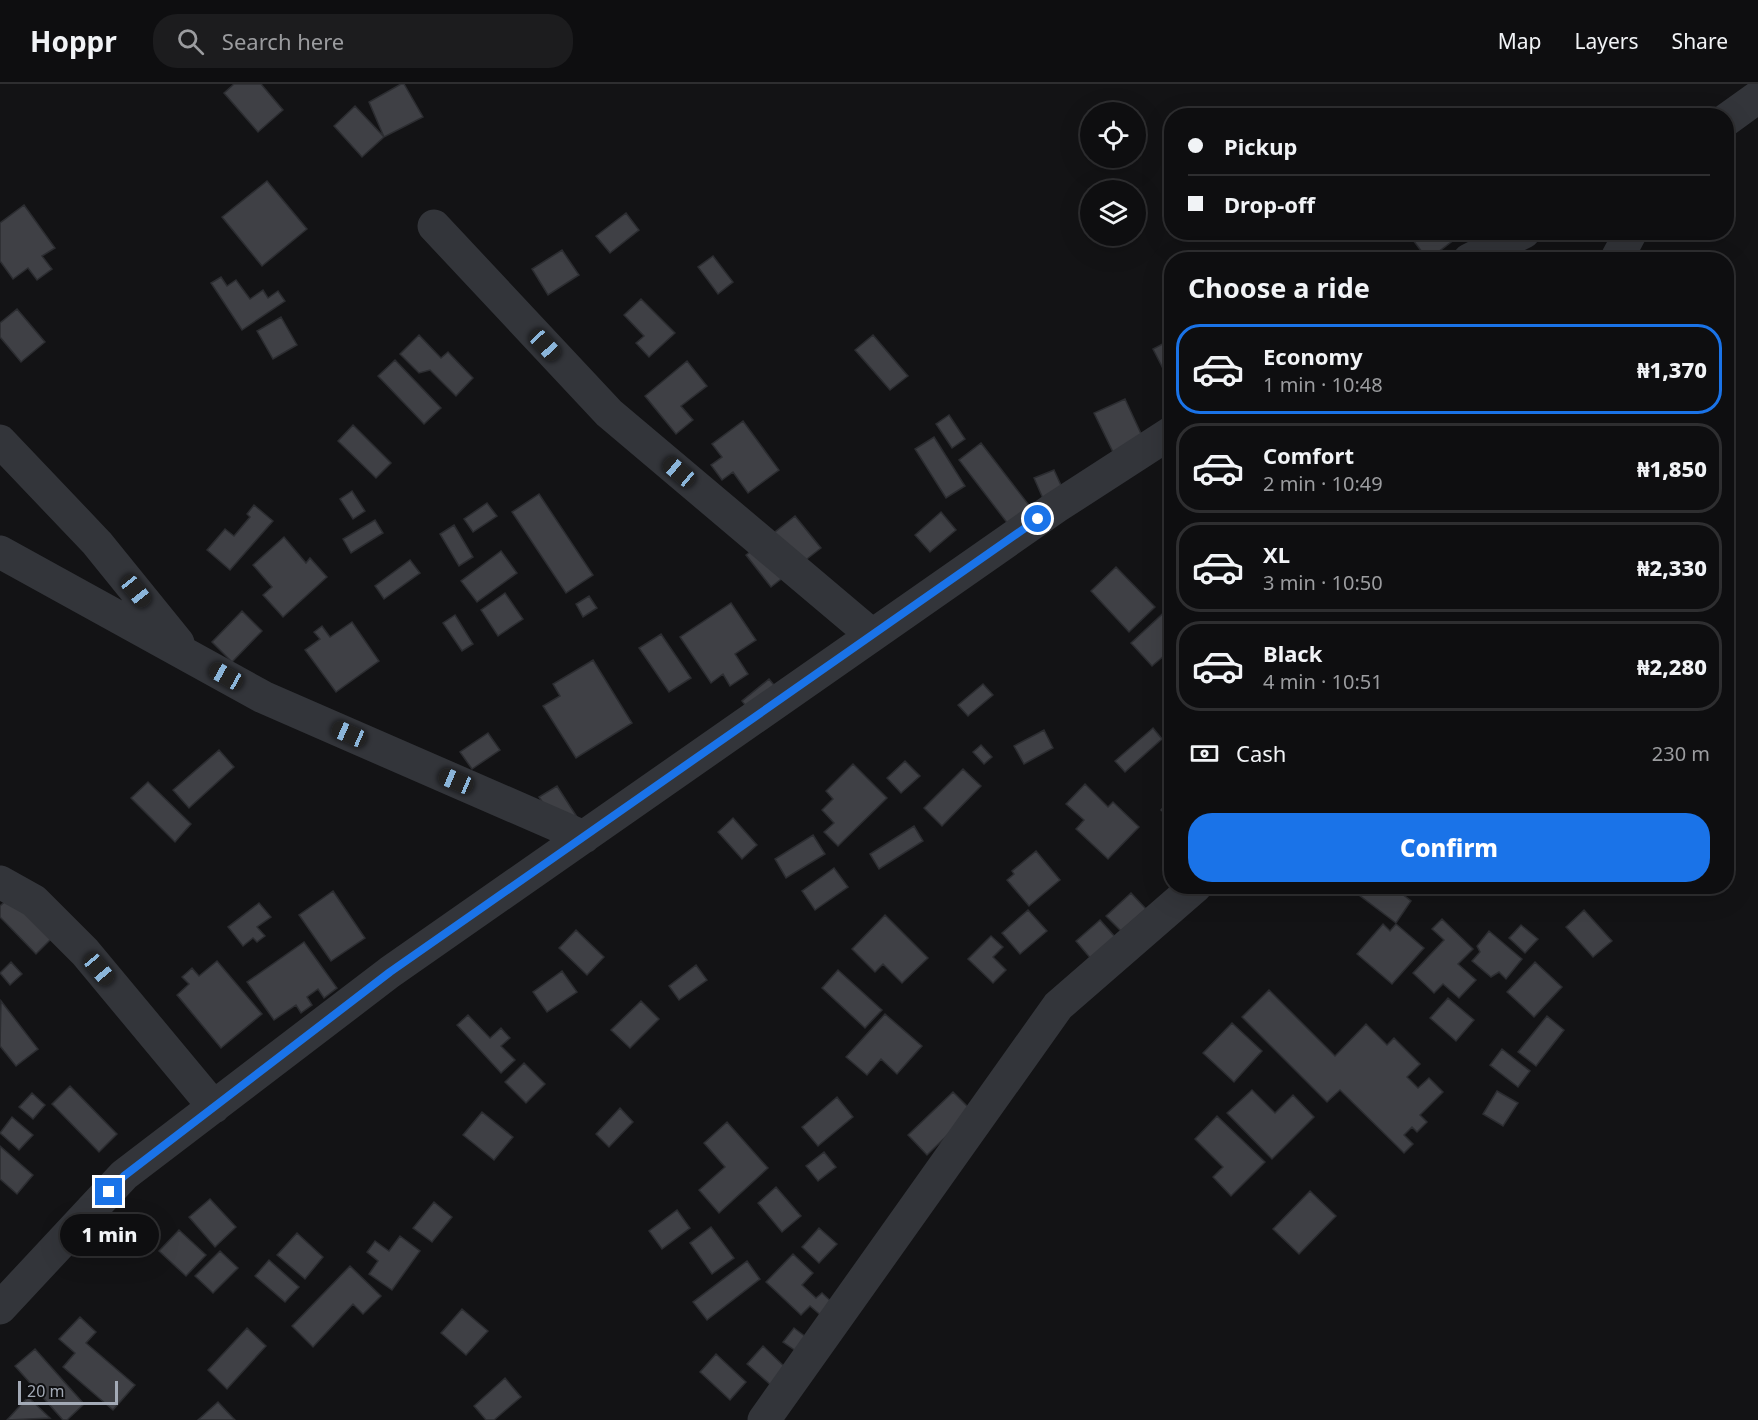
<!DOCTYPE html>
<meta charset="utf-8">
<style>
body{margin:0;font-family:"Noto Sans",sans-serif;background:#1c1c1e;color:#f1f3f6;height:100vh;display:flex;flex-direction:column;font-size:22px;white-space:nowrap}
*{box-sizing:border-box;margin:0}
p{font-size:20px;color:#9b9c9f}
.icon{flex:none;width:33px;height:33px;fill:none;stroke:currentColor;stroke-width:2;stroke-linecap:round;stroke-linejoin:round}
.map{position:relative;flex:1;overflow:hidden}
.panel{position:absolute;left:1164px;top:168px;width:570px;height:642px;display:flex;flex-direction:column;background:#0e0e10;border-radius:24px;box-shadow:0 6px 24px #0002,0 0 0 2px #2e2e30}
.panel>*{flex:none}
.hud{position:absolute;left:1164px;top:24px;width:570px;height:132px;border-radius:24px;box-shadow:0 6px 24px #0002,0 0 0 2px #2e2e30;display:grid;align-content:center;height:132px;padding:0 24px;background:#0e0e10}
.fabs{position:absolute;left:1080px;top:18px;display:grid;gap:12px}
.fabs a{display:grid;place-items:center;width:66px;height:66px;border-radius:50%;background:#0e0e10;box-shadow:0 6px 24px #0002,0 0 0 2px #2e2e30;font-size:30px}
.scale{position:absolute;left:18px;bottom:15px;width:100px;box-sizing:border-box;padding-left:6px;border:3px solid #a3aab6;border-top:0;font-size:16px;line-height:21px;white-space:nowrap;color:#a3aab6;-webkit-text-stroke:4px #0e0e10;paint-order:stroke}
.end{position:absolute;width:27px;height:27px;margin:-14px;border:8px solid #1a73e8;background:#fff;box-shadow:0 0 0 3px #fff}
.from{border-radius:50%}
.bubble{position:absolute;height:42px;border-radius:21px;background:#0e0e10;box-shadow:0 6px 24px #0002,0 0 0 2px #2e2e30;font-size:20px;font-weight:800;line-height:42px;text-align:center}
.car{position:absolute;width:18px;height:36px;margin:-18px -9px;border-radius:8px;box-shadow:0 0 4px 2px #0007;background:linear-gradient(#222 24%,#8ab4d8 0 40%,#222 0 76%,#8ab4d8 0 86%,#222 0)}
.hud b{display:flex;align-items:center;gap:21px;height:57px;font-size:22px}
.hud b+b{border-top:2px solid #2e2e30}
.hud i{width:15px;height:15px;background:#f1f3f6}
ul{padding:0;list-style:none}
li{display:flex;align-items:center;gap:18px;height:90px;margin:0 12px 9px;padding:0 12px;border:3px solid #2e2e30;border-radius:24px}
li div{flex:1}
li b{display:block;font-size:22px}
li em{font-style:normal;font-weight:800}
li.on{border-color:#1a73e8}
li>.icon{width:54px;height:54px;stroke-width:1.5}
h2{padding:0 24px;font-size:27px;line-height:72px}
.pay{display:flex;align-items:center;gap:15px;height:66px;padding:0 24px;font-size:22px}
.pay p{margin-inline-start:auto}
.button{display:flex;gap:12px;margin-top:auto;padding:12px 24px}
.button a{flex:1;height:69px;border-radius:24px;background:#1a73e8;color:#fff;font-size:24px;font-weight:800;line-height:69px;text-align:center}
header{display:flex;align-items:center;gap:36px;box-sizing:border-box;height:84px;padding:0 30px;background:#0e0e10;border-bottom:2px solid #2e2e30}
header strong{font-size:28px}
nav{display:flex;gap:33px;margin-inline-start:auto;font-size:21px}
.search{width:420px;height:54px;background:#1c1c1e;display:flex;align-items:center;gap:15px;box-sizing:border-box;padding:0 21px;border-radius:24px;color:#9b9c9f;font-size:22px}
.map>svg:first-child{display:block}
</style>
<header>
<strong>Hoppr</strong>
<div class="search"><svg class="icon" aria-label="search" viewBox="0 0 24 24"><circle cx="10" cy="10" r="6"/><path d="M15 15l6 6"/></svg>Search here</div>
<nav><a>Map</a><a>Layers</a><a>Share</a></nav>
</header>
<div class="map">
<svg width="1758" height="1336" viewBox="0 0 1758 1336">
<rect width="100%" height="100%" fill="#131315"/>
<path fill="#3f4045" stroke="#2c2d31" stroke-width="1.5" d="M 234,0 L 261,0 L 283,26 L 258,48 L 224,9 Z
M 401,0 L 404,0 L 423,33 L 384,53 L 369,18 Z
M 355,22 L 384,53 L 362,73 L 334,42 Z
M 267,97 L 307,145 L 262,182 L 222,133 Z
M 24,121 L 55,164 L 42,172 L 52,185 L 37,196 L 28,184 L 13,195 L 0,177 L 0,139 Z
M 626,129 L 639,146 L 610,169 L 596,152 Z
M 1407,148 L 1464,148 L 1428,176 Z
M 562,166 L 579,191 L 548,211 L 532,185 Z
M 713,172 L 733,198 L 718,210 L 698,183 Z
M 221,193 L 227,202 L 236,196 L 250,215 L 263,206 L 268,214 L 278,207 L 285,217 L 242,246 L 211,199 Z
M 641,215 L 675,249 L 649,273 L 636,259 L 644,252 L 624,231 Z
M 17,225 L 45,258 L 21,278 L 0,253 L 0,239 Z
M 281,233 L 297,261 L 273,275 L 257,247 Z
M 419,251 L 441,274 L 448,268 L 473,294 L 456,312 L 430,286 L 419,289 L 400,270 Z
M 873,251 L 908,292 L 890,306 L 855,266 Z
M 1172,255 L 1172,302 L 1153,265 Z
M 395,276 L 441,324 L 424,340 L 378,292 Z
M 687,277 L 707,302 L 681,322 L 693,336 L 676,350 L 645,312 Z
M 1125,315 L 1143,354 L 1113,368 L 1094,329 Z
M 949,331 L 965,355 L 952,364 L 936,340 Z
M 743,337 L 779,386 L 748,409 L 733,388 L 722,396 L 711,381 L 722,373 L 712,360 Z
M 353,341 L 391,379 L 376,394 L 338,357 Z
M 934,353 L 965,402 L 946,414 L 915,365 Z
M 981,359 L 1035,429 L 1012,445 L 959,376 Z
M 1054,386 L 1065,410 L 1045,419 L 1034,394 Z
M 352,407 L 365,427 L 353,435 L 340,415 Z
M 539,410 L 593,491 L 566,509 L 512,428 Z
M 487,419 L 497,432 L 473,448 L 464,435 Z
M 254,421 L 273,437 L 230,486 L 207,466 L 225,445 L 234,452 L 250,433 L 247,430 Z
M 941,428 L 956,446 L 930,468 L 915,451 Z
M 795,432 L 821,464 L 771,503 L 746,471 Z
M 375,436 L 383,449 L 351,469 L 343,455 Z
M 454,441 L 473,473 L 459,482 L 440,450 Z
M 284,453 L 306,479 L 310,474 L 327,493 L 283,533 L 263,511 L 272,503 L 253,481 Z
M 501,467 L 517,489 L 477,518 L 461,497 Z
M 410,476 L 420,489 L 384,515 L 375,502 Z
M 1116,483 L 1155,523 L 1129,548 L 1091,507 Z
M 505,509 L 523,535 L 498,552 L 481,526 Z
M 589,512 L 597,524 L 583,533 L 576,520 Z
M 731,519 L 756,556 L 735,570 L 748,590 L 730,602 L 723,590 L 711,599 L 680,553 Z
M 1172,521 L 1172,565 L 1152,582 L 1131,559 Z
M 242,527 L 262,547 L 232,578 L 212,558 Z
M 455,531 L 473,560 L 462,567 L 443,539 Z
M 352,538 L 379,577 L 336,608 L 305,566 L 320,555 L 314,548 L 322,542 L 330,553 Z
M 661,550 L 691,594 L 669,608 L 639,564 Z
M 593,576 L 632,639 L 576,674 L 543,622 L 560,612 L 553,600 Z
M 769,595 L 779,607 L 751,629 L 742,617 Z
M 983,600 L 993,611 L 968,632 L 958,621 Z
M 1153,644 L 1162,655 L 1125,688 L 1115,677 Z
M 1044,646 L 1053,664 L 1024,680 L 1014,662 Z
M 488,649 L 500,666 L 472,685 L 460,668 Z
M 981,661 L 992,673 L 984,680 L 973,668 Z
M 219,666 L 234,683 L 189,724 L 173,706 Z
M 905,677 L 920,692 L 901,709 L 887,694 Z
M 853,680 L 887,714 L 838,762 L 824,748 L 834,739 L 822,726 L 833,715 L 826,707 Z
M 963,685 L 981,702 L 942,742 L 924,724 Z
M 148,698 L 191,740 L 175,758 L 131,714 Z
M 1085,700 L 1108,723 L 1113,718 L 1139,743 L 1108,775 L 1076,745 L 1084,736 L 1066,720 Z
M 557,702 L 579,736 L 561,747 L 539,713 Z
M 1172,714 L 1172,736 L 1161,726 Z
M 733,734 L 757,761 L 742,775 L 718,748 Z
M 914,742 L 923,757 L 879,785 L 870,770 Z
M 813,751 L 825,770 L 786,794 L 775,775 Z
M 1036,767 L 1060,796 L 1029,822 L 1007,796 L 1014,790 L 1012,787 Z
M 834,784 L 848,803 L 815,826 L 802,807 Z
M 1359,802 L 1392,802 L 1411,817 L 1396,839 L 1355,808 Z
M 333,807 L 365,854 L 331,877 L 299,831 Z
M 14,809 L 54,852 L 36,870 L 0,833 L 0,822 Z
M 1131,809 L 1146,825 L 1121,847 L 1106,832 Z
M 259,819 L 271,833 L 257,843 L 265,852 L 257,858 L 253,854 L 243,862 L 228,843 Z
M 1028,826 L 1047,847 L 1020,870 L 1002,849 Z
M 1584,826 L 1612,857 L 1593,873 L 1566,843 Z
M 885,831 L 928,874 L 902,899 L 883,880 L 875,888 L 852,865 Z
M 1442,835 L 1473,865 L 1458,880 L 1476,896 L 1459,914 L 1443,900 L 1434,909 L 1413,889 L 1444,856 L 1432,845 Z
M 1100,836 L 1116,854 L 1092,876 L 1076,857 Z
M 1383,840 L 1390,847 L 1396,840 L 1424,864 L 1392,900 L 1357,870 Z
M 1521,841 L 1538,855 L 1525,869 L 1509,854 Z
M 576,846 L 604,873 L 587,891 L 559,864 Z
M 1489,847 L 1522,875 L 1506,895 L 1499,888 L 1491,893 L 1472,877 L 1480,868 L 1477,862 Z
M 991,852 L 1003,863 L 993,873 L 1006,886 L 993,899 L 968,875 Z
M 304,858 L 337,904 L 324,914 L 318,905 L 307,913 L 312,921 L 301,929 L 296,921 L 274,936 L 247,898 Z
M 217,877 L 262,930 L 221,964 L 177,911 L 189,900 L 182,893 L 192,884 L 199,892 Z
M 11,878 L 22,890 L 10,901 L 0,889 Z
M 1535,878 L 1562,903 L 1534,933 L 1507,908 Z
M 696,881 L 707,896 L 679,916 L 669,902 Z
M 838,886 L 882,926 L 865,944 L 822,904 Z
M 562,887 L 577,908 L 547,928 L 533,908 Z
M 1269,906 L 1335,972 L 1366,940 L 1387,961 L 1394,954 L 1420,980 L 1407,993 L 1418,1004 L 1429,994 L 1443,1008 L 1420,1031 L 1427,1038 L 1417,1048 L 1412,1043 L 1404,1051 L 1413,1060 L 1404,1069 L 1340,1006 L 1327,1018 L 1242,933 Z
M 1448,914 L 1474,936 L 1456,957 L 1430,934 Z
M 1,917 L 38,965 L 16,982 L 0,962 Z
M 641,917 L 659,935 L 630,964 L 611,946 Z
M 885,930 L 922,962 L 897,990 L 881,975 L 867,991 L 846,973 Z
M 468,931 L 490,954 L 501,944 L 510,954 L 501,962 L 515,976 L 501,989 L 457,941 Z
M 1547,932 L 1564,946 L 1536,982 L 1518,968 Z
M 1232,939 L 1262,967 L 1234,998 L 1203,969 Z
M 1502,965 L 1530,987 L 1518,1003 L 1490,981 Z
M 524,979 L 545,1000 L 526,1019 L 505,998 Z
M 70,1002 L 117,1050 L 99,1068 L 52,1020 Z
M 1252,1006 L 1275,1029 L 1293,1011 L 1314,1033 L 1272,1075 L 1227,1029 Z
M 1497,1007 L 1518,1019 L 1503,1042 L 1483,1030 Z
M 953,1008 L 972,1027 L 927,1071 L 908,1051 Z
M 32,1009 L 45,1021 L 33,1035 L 19,1023 Z
M 837,1013 L 853,1033 L 818,1062 L 802,1043 Z
M 620,1024 L 633,1038 L 609,1063 L 596,1050 Z
M 482,1028 L 513,1053 L 494,1076 L 463,1051 Z
M 1217,1032 L 1265,1078 L 1231,1112 L 1213,1093 L 1223,1083 L 1195,1055 Z
M 12,1033 L 33,1051 L 19,1066 L 0,1049 Z
M 727,1038 L 768,1084 L 719,1129 L 699,1106 L 725,1083 L 704,1059 Z
M 0,1062 L 33,1091 L 17,1110 L 0,1095 Z
M 824,1068 L 836,1083 L 818,1097 L 806,1082 Z
M 776,1103 L 801,1132 L 782,1148 L 758,1119 Z
M 1310,1107 L 1336,1132 L 1299,1170 L 1273,1145 Z
M 210,1115 L 236,1143 L 215,1163 L 189,1133 Z
M 434,1118 L 452,1133 L 432,1158 L 413,1144 Z
M 677,1126 L 690,1144 L 662,1165 L 649,1147 Z
M 711,1143 L 734,1174 L 712,1190 L 690,1159 Z
M 819,1144 L 837,1160 L 819,1179 L 802,1163 Z
M 179,1146 L 206,1171 L 186,1192 L 159,1167 Z
M 297,1149 L 323,1173 L 305,1195 L 277,1171 Z
M 400,1152 L 420,1167 L 392,1206 L 369,1190 L 378,1177 L 367,1168 L 375,1157 L 389,1167 Z
M 220,1167 L 238,1184 L 213,1209 L 195,1192 Z
M 793,1170 L 813,1189 L 802,1201 L 816,1214 L 822,1209 L 836,1222 L 824,1234 L 810,1222 L 801,1231 L 766,1198 Z
M 269,1176 L 299,1203 L 285,1218 L 255,1192 Z
M 747,1177 L 760,1195 L 707,1236 L 693,1218 Z
M 350,1182 L 381,1212 L 363,1230 L 353,1220 L 313,1263 L 292,1242 Z
M 462,1225 L 488,1247 L 466,1271 L 441,1249 Z
M 80,1233 L 96,1248 L 86,1259 L 135,1301 L 113,1326 L 63,1283 L 75,1269 L 59,1255 Z
M 247,1244 L 266,1262 L 227,1305 L 208,1286 Z
M 794,1244 L 814,1259 L 796,1267 L 783,1258 Z
M 763,1262 L 788,1286 L 773,1303 L 747,1280 Z
M 35,1265 L 84,1320 L 67,1336 L 63,1336 L 15,1282 Z
M 716,1270 L 746,1298 L 730,1316 L 700,1288 Z
M 505,1294 L 521,1313 L 494,1336 L 486,1336 L 474,1322 Z
M 28,1313 L 50,1334 L 7,1336 Z
M 218,1318 L 235,1336 L 198,1336 Z"/>
<g fill="none" stroke-linecap="round" stroke-linejoin="round">
<path stroke="#33353a" stroke-width="33" d="M 1726,36 L 1758,13
M 434,142 L 609,329 L 872,551
M 1469,176 L 1524,148
M 1616,176 L 1631,148
M 0,357 L 97,459 L 178,559
M 0,468 L 263,613 L 584,753
M 0,798 L 34,817 L 85,868 L 214,1023
M 0,1224 L 124,1091 L 390,888 L 1056,423 L 1172,348
M 764,1336 L 1058,922 L 1196,802"/>
</g>
<g fill="none" stroke-linecap="round" stroke-linejoin="round">
<path stroke="#1a73e8" stroke-width="8" d="M 109,1108 L 124,1092 L 390,888 L 1038,435"/>
</g>
</svg>
<div class="fabs">
<a><svg class="icon" aria-label="locate" viewBox="0 0 24 24"><circle cx="12" cy="12" r="6"/><path d="M12 2v4M12 18v4M2 12h4M18 12h4"/></svg></a>
<a><svg class="icon" aria-label="layers" viewBox="0 0 24 24"><path d="M12 4l9 5-9 5-9-5zM3 14l9 5 9-5"/></svg></a>
</div>
<div class="scale">20 m</div>
<i class="end from" style="left:1038px;top:435px"></i>
<i class="end" style="left:109px;top:1108px"></i>
<div class="bubble" style="left:60px;top:1130px;width:99px">1 min</div>
<i class="car" style="left:545px;top:261px;rotate:137deg"></i>
<i class="car" style="left:679px;top:388px;rotate:310deg"></i>
<i class="car" style="left:136px;top:507px;rotate:141deg"></i>
<i class="car" style="left:226px;top:592px;rotate:299deg"></i>
<i class="car" style="left:349px;top:650px;rotate:294deg"></i>
<i class="car" style="left:456px;top:697px;rotate:293deg"></i>
<i class="car" style="left:99px;top:885px;rotate:140deg"></i>
<div class="hud">
<b><i class="from"></i>Pickup</b>
<b><i></i>Drop-off</b>
</div>
<section class="panel">
<h2>Choose a ride</h2>
<ul>
<li class="on"><svg class="icon" aria-label="car" viewBox="0 0 24 24"><path d="M5 17H2v-5l4-1 3-4h7l3 4 3 1v5h-3M9 17h6M6 11h13"/><circle cx="7" cy="17" r="2"/><circle cx="17" cy="17" r="2"/></svg><div><b>Economy</b><p>1 min · 10:48</p></div><em>₦1,370</em></li>
<li><svg class="icon" aria-label="car" viewBox="0 0 24 24"><path d="M5 17H2v-5l4-1 3-4h7l3 4 3 1v5h-3M9 17h6M6 11h13"/><circle cx="7" cy="17" r="2"/><circle cx="17" cy="17" r="2"/></svg><div><b>Comfort</b><p>2 min · 10:49</p></div><em>₦1,850</em></li>
<li><svg class="icon" aria-label="car" viewBox="0 0 24 24"><path d="M5 17H2v-5l4-1 3-4h7l3 4 3 1v5h-3M9 17h6M6 11h13"/><circle cx="7" cy="17" r="2"/><circle cx="17" cy="17" r="2"/></svg><div><b>XL</b><p>3 min · 10:50</p></div><em>₦2,330</em></li>
<li><svg class="icon" aria-label="car" viewBox="0 0 24 24"><path d="M5 17H2v-5l4-1 3-4h7l3 4 3 1v5h-3M9 17h6M6 11h13"/><circle cx="7" cy="17" r="2"/><circle cx="17" cy="17" r="2"/></svg><div><b>Black</b><p>4 min · 10:51</p></div><em>₦2,280</em></li>
</ul>
<div class="pay"><svg class="icon" aria-label="cash" viewBox="0 0 24 24"><path d="M3 7h18v10H3z"/><circle cx="12" cy="12" r="2"/></svg>Cash<p>230 m</p></div>
<div class="button"><a>Confirm</a></div>
</section>
</div>
